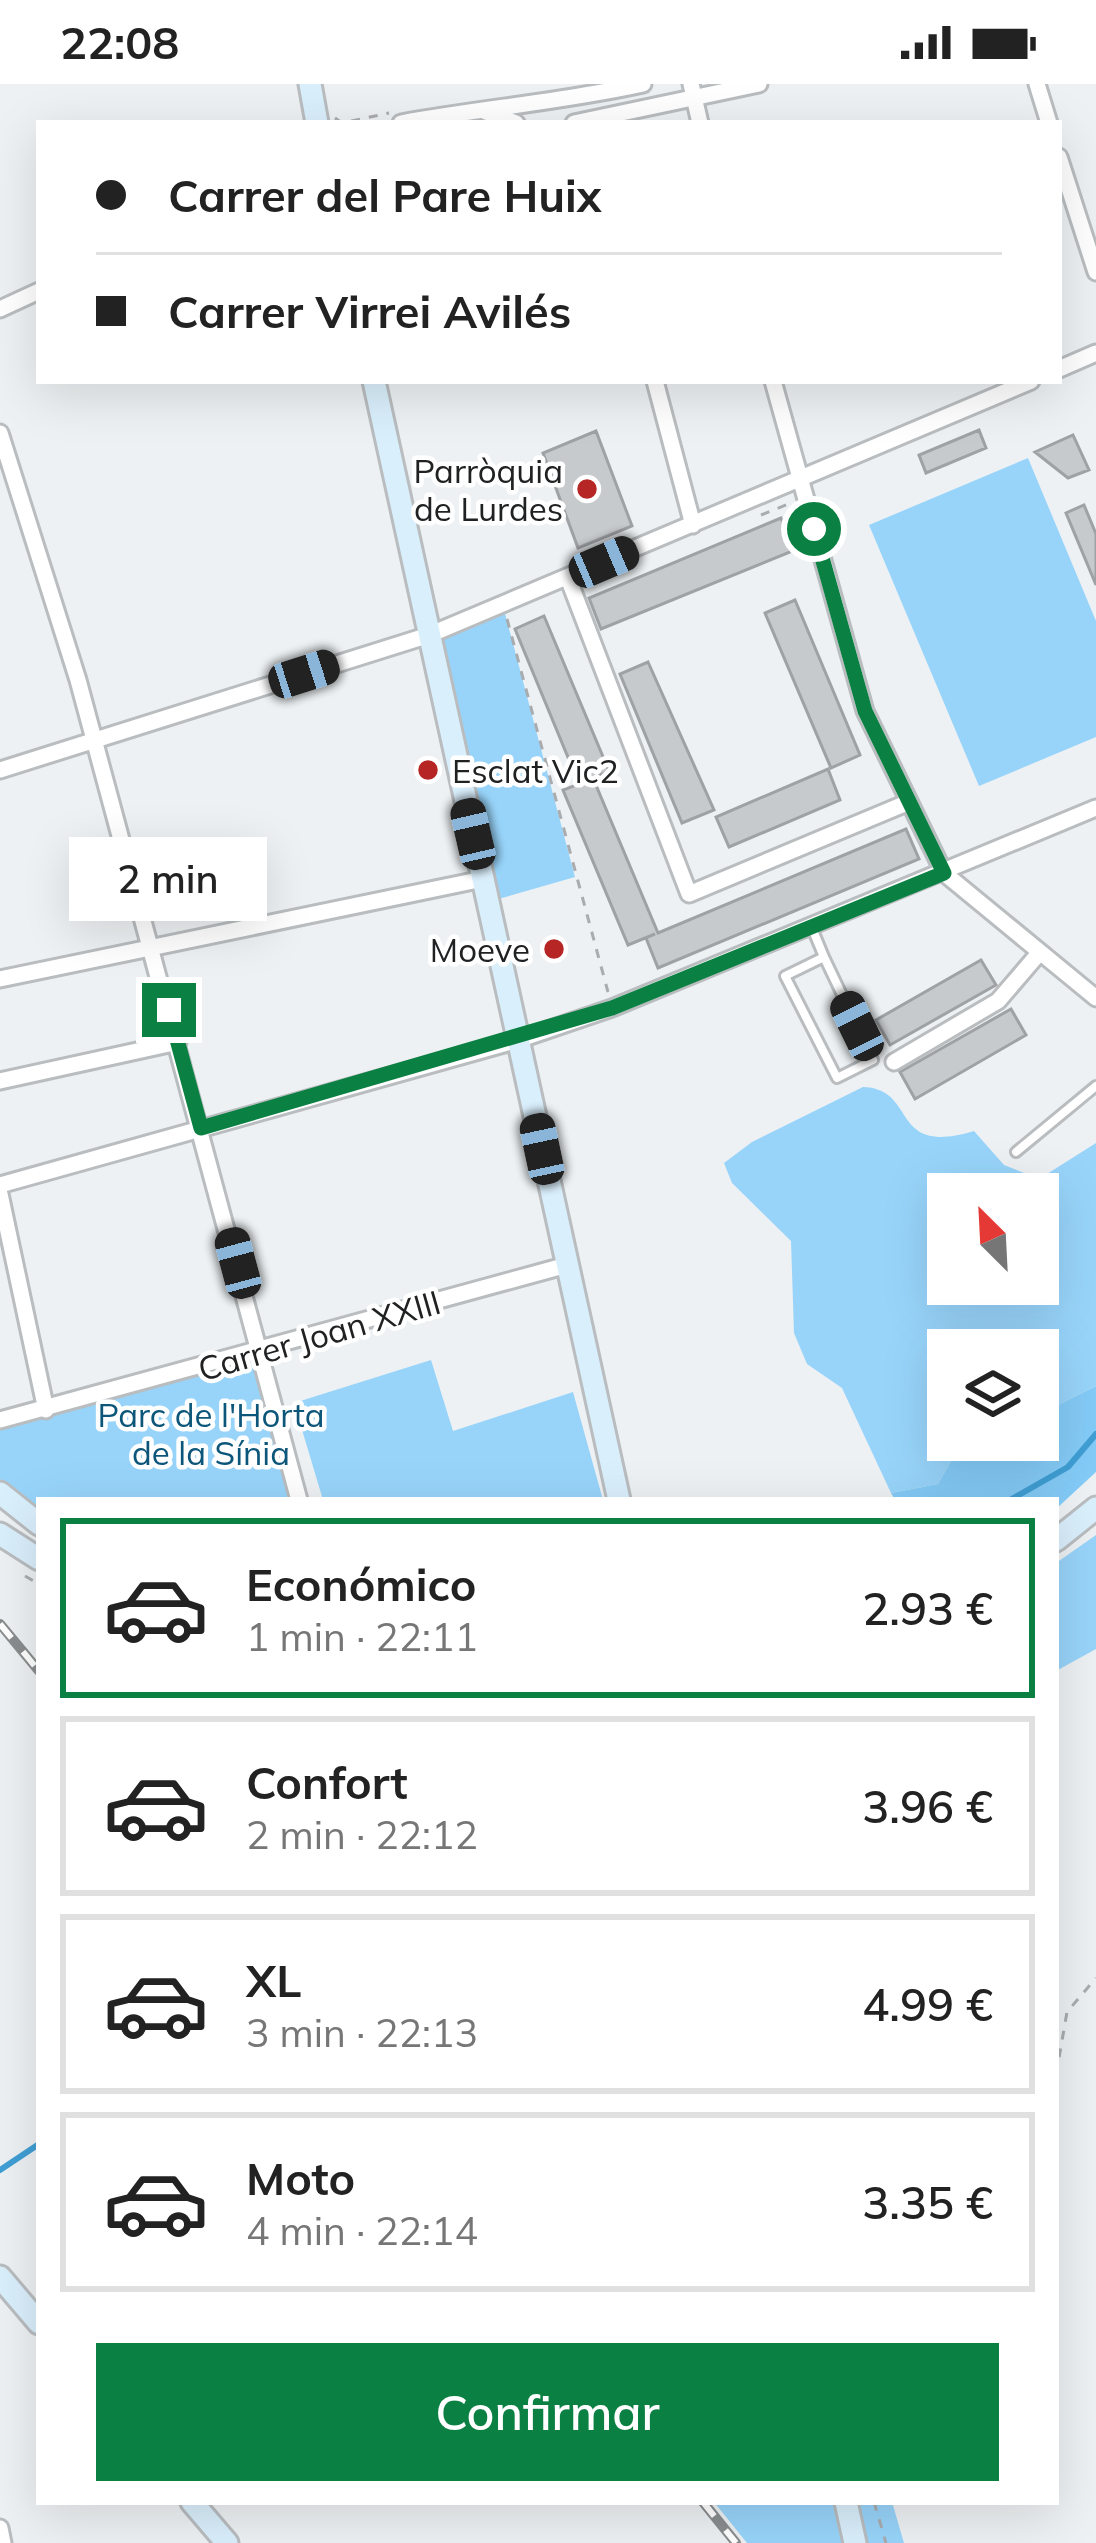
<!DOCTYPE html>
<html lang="es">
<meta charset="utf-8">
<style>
body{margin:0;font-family:Mulish,sans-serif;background:#f2f2f2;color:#222;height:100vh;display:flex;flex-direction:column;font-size:45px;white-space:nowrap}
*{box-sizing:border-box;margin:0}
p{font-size:39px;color:#767676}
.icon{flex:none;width:66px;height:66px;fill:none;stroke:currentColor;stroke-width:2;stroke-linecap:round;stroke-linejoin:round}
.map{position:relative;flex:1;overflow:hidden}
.sheet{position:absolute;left:36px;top:1413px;width:1023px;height:1008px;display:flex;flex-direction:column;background:#fff;border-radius:0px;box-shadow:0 12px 48px #0002}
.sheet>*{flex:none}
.top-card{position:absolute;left:36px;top:36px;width:1026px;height:264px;border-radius:0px;box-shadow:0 12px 48px #0002;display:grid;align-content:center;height:264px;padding:0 60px;background:#fff}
.needle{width:78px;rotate:336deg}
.controls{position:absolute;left:927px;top:1089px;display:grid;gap:24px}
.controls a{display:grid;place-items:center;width:132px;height:132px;border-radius:0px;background:#fff;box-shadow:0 12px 48px #0002;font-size:60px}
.end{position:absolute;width:54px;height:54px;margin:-27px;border:15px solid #0b8043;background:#fff;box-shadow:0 0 0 6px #fff}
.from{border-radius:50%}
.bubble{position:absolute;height:84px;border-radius:0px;background:#fff;box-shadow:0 12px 48px #0002;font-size:39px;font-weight:600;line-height:84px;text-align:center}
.car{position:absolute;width:36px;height:72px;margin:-36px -18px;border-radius:15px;box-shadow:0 0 9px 3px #0007;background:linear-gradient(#222 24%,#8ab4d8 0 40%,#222 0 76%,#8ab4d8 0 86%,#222 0)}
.top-card b{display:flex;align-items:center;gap:42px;height:114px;font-size:45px}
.top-card b+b{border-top:3px solid #e0e0e0}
.top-card i{width:30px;height:30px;background:#222}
ul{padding:21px 0 0;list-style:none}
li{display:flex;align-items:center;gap:36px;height:180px;margin:0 24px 18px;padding:0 36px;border:6px solid #e0e0e0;border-radius:0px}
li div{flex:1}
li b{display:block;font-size:45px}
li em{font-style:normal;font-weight:600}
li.current{border-color:#0b8043}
li>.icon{width:108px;height:108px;stroke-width:1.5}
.primary-button{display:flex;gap:24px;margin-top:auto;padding:24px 60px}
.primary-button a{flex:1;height:138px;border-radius:0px;background:#0b8043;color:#fff;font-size:48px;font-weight:600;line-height:138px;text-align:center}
.status{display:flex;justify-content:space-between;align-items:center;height:84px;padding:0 60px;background:#fff;direction:ltr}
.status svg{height:33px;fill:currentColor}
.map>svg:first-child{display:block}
</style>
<div class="status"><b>22:08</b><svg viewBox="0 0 49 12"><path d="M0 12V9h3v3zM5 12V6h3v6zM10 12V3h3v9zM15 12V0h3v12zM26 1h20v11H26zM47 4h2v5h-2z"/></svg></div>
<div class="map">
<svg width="1096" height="2459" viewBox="0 0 1096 2459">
<rect width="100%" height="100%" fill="#edf1f3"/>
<path fill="#98d4fa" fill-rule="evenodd" d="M 1028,374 L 1096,537 L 1096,653 L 979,702 L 869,441 Z
M 503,522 L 575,793 L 488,818 L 429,551 Z
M 863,1003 C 919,1005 888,1073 974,1047 L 1004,1081 L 1039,1095 L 1096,1059 L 1096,1302 L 1038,1331 L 1038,1266 L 948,1266 L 948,1356 L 963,1356 L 938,1400 L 891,1409 L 842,1304 L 807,1280 L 794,1249 L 791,1157 L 732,1099 L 724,1079 L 752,1058 ZM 948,1110 L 1038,1110 L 1038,1200 L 948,1200 Z
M 262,1268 L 299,1416 L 39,1416 L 39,1440 L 0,1409 L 0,1336 Z
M 431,1276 L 453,1347 L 573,1308 L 603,1416 L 323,1416 L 294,1319 Z
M 1096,1451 L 1096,1565 L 1056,1587 L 1056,1479 Z
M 714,2418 L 892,2418 L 904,2459 L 747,2459 Z"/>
<path fill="#84cbf7" d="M 1096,1302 L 1096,1388 L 1056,1425 L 1056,1416 L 895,1416 L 891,1409 L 938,1400 L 963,1356 L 1038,1356 L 1038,1331 Z"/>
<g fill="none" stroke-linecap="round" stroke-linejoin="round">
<path stroke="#409fd4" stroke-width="6" d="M 1010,1416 L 1068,1383 L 1096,1350
M 0,2086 L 39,2060"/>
</g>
<path fill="#c6cacd" stroke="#9fa2a5" stroke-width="3" d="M 979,346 L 986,364 L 926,389 L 919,371 Z
M 596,347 L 632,442 L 578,464 L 543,369 Z
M 1073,351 L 1089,386 L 1068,394 L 1035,368 Z
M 1084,421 L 1096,450 L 1096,501 L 1066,429 Z
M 781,434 L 795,466 L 601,545 L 589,514 Z
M 795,516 L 860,671 L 831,684 L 765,529 Z
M 544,532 L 609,687 L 593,694 L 658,849 L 906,745 L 919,775 L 658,884 L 646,854 L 655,850 L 628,861 L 563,706 L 579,700 L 515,545 Z
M 648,578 L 714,726 L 682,739 L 620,590 Z
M 828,685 L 840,716 L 729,763 L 716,733 Z
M 981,876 L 996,901 L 890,961 L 876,936 Z
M 1011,925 L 1026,951 L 915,1015 L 900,988 Z"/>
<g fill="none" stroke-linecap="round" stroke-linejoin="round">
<g stroke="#b9bdbf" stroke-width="14">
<path id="lane" d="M 812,844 L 824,873 L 785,892 L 837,994 L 873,976 L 824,873
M 1016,1068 L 1096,1002"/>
</g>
<g stroke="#b9bdbf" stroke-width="21">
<path id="street" d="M 691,0 L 700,39
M 1037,0 L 1049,39
M 486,28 L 516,39
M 401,39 C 482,24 562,18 643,0
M 574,39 L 759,0
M 1059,73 L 1096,188
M 0,225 L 39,207
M 1059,285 L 1096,269
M 655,297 L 693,441
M 773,297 L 865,627 L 944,789 L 1096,914
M 0,349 L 78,596 L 299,1416
M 568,494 L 689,810 L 909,718
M 0,686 L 429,551 L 1031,297
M 0,895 L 483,795
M 894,978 L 998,917 L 1040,868
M 0,997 L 178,958
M 0,1101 L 518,956 L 612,924 L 1096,724
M 0,1110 L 46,1326
M 0,1336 L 567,1181
M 0,2444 L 3,2459"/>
</g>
<g stroke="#b9bdbf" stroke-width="27">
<path id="secondary" d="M 310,0 L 317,39
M 374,297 L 619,1416
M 0,1409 L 39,1440
M 0,1450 L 39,1475
M 1056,1456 L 1096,1424
M 0,2193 L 39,2239
M 192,2418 L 227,2459
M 846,2418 L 855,2459"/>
</g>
<path stroke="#a9acae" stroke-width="3" stroke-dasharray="9 9" stroke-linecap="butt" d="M 335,34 L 342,39 L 389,29
M 761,431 L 791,419
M 507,535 L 608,908
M 25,1492 L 39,1500
M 1056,1991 L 1067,1928 L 1096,1894
M 874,2418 L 886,2459"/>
<use href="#lane" stroke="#fff" stroke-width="8"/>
<use href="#street" stroke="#fff" stroke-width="15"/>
<use href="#secondary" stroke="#daeffc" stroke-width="21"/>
<g stroke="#8a8d8e" stroke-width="10">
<path id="rail" d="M 0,1540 L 39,1587
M 703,2418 L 736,2459"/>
</g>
<use href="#rail" stroke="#fff" stroke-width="6" stroke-dasharray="18" stroke-linecap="butt"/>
</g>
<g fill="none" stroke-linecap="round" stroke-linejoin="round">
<path stroke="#0b8043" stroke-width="15" d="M 169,926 L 201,1044 L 612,924 L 944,789 L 865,627 L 814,445"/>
</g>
<g fill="#b52624" stroke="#fff" stroke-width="4.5">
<circle cx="587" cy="405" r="12"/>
<circle cx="428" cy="686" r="12"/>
<circle cx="554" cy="865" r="12"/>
</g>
<g text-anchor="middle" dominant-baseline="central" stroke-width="9" stroke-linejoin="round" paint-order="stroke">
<g font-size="33" fill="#202122" stroke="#fff" text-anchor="end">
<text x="563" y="386">Parròquia<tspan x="563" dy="38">de Lurdes</tspan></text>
<text x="452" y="686" text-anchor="start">Esclat Vic2</text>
<text x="530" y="865">Moeve</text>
</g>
<g font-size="33" fill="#202122" stroke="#fff">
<text transform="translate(319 1251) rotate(-16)">Carrer Joan XXIII</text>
</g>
<g font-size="33" fill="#0c567a" stroke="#fff">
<text x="211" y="1330">Parc de l'Horta<tspan x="211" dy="38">de la Sínia</tspan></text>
</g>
</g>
</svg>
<div class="controls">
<a><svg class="needle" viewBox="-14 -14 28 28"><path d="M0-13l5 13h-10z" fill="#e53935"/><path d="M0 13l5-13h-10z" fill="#767676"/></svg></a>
<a><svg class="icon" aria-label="layers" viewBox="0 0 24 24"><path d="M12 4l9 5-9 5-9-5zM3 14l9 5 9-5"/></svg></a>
</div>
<i class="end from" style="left:814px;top:445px"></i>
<i class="end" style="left:169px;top:926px"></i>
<div class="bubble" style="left:69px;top:753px;width:198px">2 min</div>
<i class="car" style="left:604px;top:478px;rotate:67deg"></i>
<i class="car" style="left:304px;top:590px;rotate:72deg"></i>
<i class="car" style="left:473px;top:750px;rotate:347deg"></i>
<i class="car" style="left:857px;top:942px;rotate:334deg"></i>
<i class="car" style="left:542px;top:1065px;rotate:348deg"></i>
<i class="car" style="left:238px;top:1179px;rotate:345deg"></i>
<div class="top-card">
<b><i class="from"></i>Carrer del Pare Huix</b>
<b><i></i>Carrer Virrei Avilés</b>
</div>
<section class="sheet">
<ul>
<li class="current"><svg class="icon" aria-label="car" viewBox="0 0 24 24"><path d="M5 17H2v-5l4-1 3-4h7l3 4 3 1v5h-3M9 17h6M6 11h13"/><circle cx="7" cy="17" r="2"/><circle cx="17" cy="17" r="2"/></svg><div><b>Económico</b><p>1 min · 22:11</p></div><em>2.93 €</em></li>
<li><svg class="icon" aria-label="car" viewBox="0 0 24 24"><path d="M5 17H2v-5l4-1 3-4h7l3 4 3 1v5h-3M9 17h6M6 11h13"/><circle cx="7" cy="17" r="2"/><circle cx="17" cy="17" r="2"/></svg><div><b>Confort</b><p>2 min · 22:12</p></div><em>3.96 €</em></li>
<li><svg class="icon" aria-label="car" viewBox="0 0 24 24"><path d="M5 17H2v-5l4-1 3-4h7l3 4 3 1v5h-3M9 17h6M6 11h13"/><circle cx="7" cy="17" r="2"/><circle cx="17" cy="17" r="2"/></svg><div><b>XL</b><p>3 min · 22:13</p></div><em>4.99 €</em></li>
<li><svg class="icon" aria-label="car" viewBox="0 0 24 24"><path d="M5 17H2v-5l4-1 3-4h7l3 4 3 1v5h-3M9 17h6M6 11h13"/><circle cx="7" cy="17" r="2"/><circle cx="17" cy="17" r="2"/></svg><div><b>Moto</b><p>4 min · 22:14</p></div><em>3.35 €</em></li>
</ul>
<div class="primary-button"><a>Confirmar</a></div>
</section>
</div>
